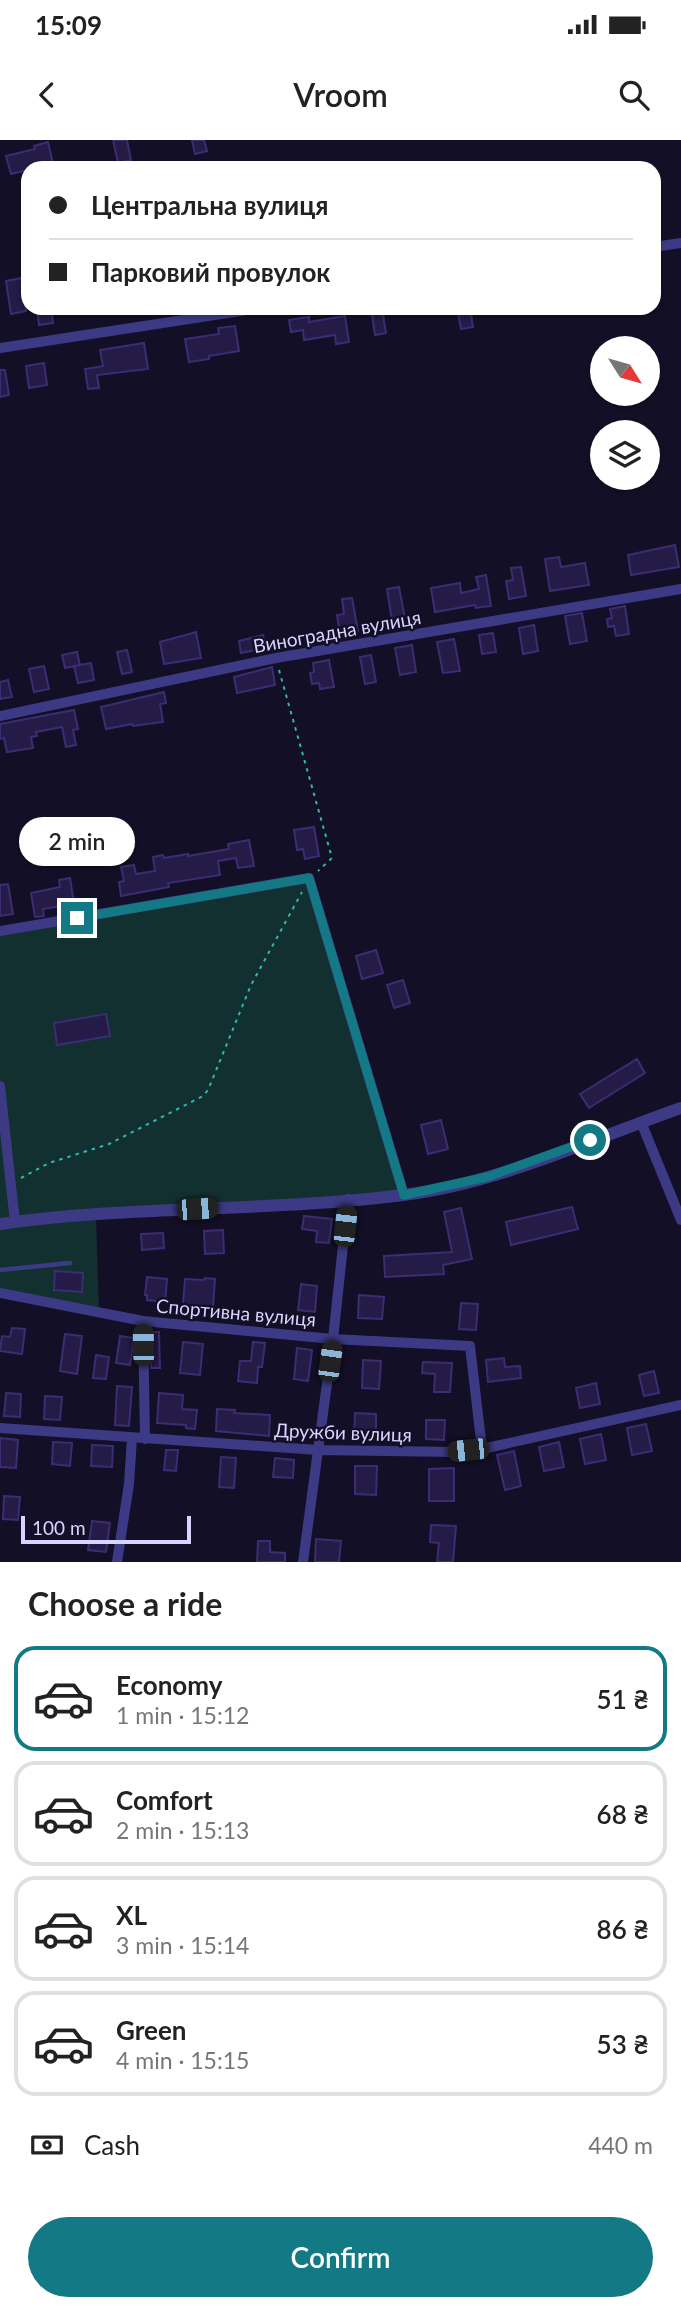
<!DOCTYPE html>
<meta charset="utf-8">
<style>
body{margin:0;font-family:Lato,sans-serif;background:#f2f2f2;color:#222;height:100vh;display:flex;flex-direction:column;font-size:26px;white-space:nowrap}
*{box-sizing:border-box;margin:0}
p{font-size:23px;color:#767676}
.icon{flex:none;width:38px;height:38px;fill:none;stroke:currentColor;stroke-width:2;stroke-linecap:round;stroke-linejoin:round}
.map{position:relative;height:1422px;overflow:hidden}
.sheet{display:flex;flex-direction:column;background:#fff;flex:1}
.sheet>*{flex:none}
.top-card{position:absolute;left:21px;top:21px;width:640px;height:154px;border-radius:21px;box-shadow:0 2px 5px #0004;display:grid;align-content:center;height:154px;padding:0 28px;background:#fff}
.needle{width:46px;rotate:127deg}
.fabs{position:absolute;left:590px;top:196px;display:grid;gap:14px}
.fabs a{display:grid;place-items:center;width:70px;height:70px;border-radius:50%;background:#fff;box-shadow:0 2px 5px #0004;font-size:35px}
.scale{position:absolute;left:21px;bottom:18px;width:170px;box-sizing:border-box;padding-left:7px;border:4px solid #d9d4ff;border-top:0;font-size:19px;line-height:24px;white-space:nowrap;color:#d9d4ff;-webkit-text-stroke:5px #130f26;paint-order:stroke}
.end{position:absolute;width:32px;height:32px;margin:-16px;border:9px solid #137a85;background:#fff;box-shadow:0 0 0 4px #fff}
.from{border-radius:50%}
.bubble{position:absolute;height:49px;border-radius:24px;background:#fff;box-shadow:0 2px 5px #0004;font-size:23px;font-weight:600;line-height:49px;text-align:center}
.car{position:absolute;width:21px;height:42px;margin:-21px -10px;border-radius:9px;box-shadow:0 0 5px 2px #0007;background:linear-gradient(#222 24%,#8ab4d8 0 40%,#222 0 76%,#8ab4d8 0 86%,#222 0)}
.top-card b{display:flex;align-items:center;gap:24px;height:66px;font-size:26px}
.top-card b+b{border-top:2px solid #e0e0e0}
.top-card i{width:18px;height:18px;background:#222}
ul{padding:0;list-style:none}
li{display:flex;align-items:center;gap:21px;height:105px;margin:0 14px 10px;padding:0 14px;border:4px solid #e0e0e0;border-radius:21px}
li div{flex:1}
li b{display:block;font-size:26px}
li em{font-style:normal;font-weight:600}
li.on{border-color:#137a85}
li>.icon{width:63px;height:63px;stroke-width:1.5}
h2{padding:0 28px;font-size:32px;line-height:84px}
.pay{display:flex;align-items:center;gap:18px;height:77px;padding:0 28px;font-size:26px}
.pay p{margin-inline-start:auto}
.cta{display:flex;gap:14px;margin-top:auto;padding:14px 28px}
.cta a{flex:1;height:80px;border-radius:42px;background:#137a85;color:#fff;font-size:28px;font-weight:600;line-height:80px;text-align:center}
.status{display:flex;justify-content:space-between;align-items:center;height:49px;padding:0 35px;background:#fff;direction:ltr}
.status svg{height:19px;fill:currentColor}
header{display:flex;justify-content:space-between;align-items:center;height:91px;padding:0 28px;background:#fff;font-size:32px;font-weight:600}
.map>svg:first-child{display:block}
</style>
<div class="status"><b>15:09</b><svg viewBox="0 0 49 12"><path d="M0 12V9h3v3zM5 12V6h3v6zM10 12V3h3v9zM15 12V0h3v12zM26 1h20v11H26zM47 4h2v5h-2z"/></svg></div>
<header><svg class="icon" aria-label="back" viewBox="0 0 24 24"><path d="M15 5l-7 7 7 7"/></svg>Vroom<svg class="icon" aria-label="search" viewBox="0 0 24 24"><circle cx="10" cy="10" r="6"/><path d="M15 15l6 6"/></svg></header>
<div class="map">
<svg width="681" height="1422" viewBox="0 0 681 1422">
<rect width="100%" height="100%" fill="#130f26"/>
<path fill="#12302f" d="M 309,738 L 404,1055 L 96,1076 L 99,1173 L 0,1153 L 0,791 Z"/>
<path fill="#241b47" stroke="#3b2d73" stroke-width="2" d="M 113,0 L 127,0 L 131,20 L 118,23 Z
M 192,0 L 204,0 L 207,11 L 195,14 Z
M 48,2 L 54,28 L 28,28 L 28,30 L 11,34 L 6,16 L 35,9 L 34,6 Z
M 21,138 L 26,171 L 11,174 L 6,141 Z
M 37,168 L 51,168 L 53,183 L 39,185 Z
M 371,168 L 382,168 L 386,193 L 375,195 Z
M 457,168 L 470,168 L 473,187 L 461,189 Z
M 345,176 L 349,202 L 336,204 L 335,195 L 304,200 L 303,190 L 291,192 L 289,180 L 309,177 L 309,182 Z
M 235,186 L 239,211 L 209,216 L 209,219 L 189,222 L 185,199 L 219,194 L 218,188 Z
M 144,203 L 148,229 L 97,235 L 99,248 L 88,249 L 85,229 L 103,226 L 100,210 Z
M 44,223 L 47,245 L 29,248 L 26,226 Z
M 0,230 L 5,230 L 9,255 L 0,257 Z
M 675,405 L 679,427 L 631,435 L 628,415 Z
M 559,417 L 561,427 L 585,423 L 589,445 L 550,451 L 545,419 Z
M 521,427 L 526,456 L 509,459 L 506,441 L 513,440 L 511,428 Z
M 486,435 L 491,466 L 476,468 L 475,465 L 435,472 L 431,448 L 460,443 L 461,453 L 479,449 L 476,437 Z
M 399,447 L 405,479 L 392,481 L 387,449 Z
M 352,458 L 358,491 L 340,494 L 337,475 L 344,474 L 342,459 Z
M 625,466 L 629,494 L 616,496 L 614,486 L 608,487 L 607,479 L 612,478 L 610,469 Z
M 582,473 L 587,501 L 570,504 L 565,476 Z
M 534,485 L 538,511 L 523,514 L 519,488 Z
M 196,492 L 201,518 L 164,524 L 160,502 Z
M 493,493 L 496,512 L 482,514 L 479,495 Z
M 263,495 L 266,508 L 241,513 L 239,501 Z
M 454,499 L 460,531 L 443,533 L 437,502 Z
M 412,505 L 416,532 L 400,535 L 395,508 Z
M 127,510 L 132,532 L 122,534 L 117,512 Z
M 77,512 L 80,525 L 65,528 L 62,515 Z
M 371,515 L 376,542 L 365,544 L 360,517 Z
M 329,520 L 334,547 L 320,549 L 319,543 L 312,544 L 310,533 L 314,532 L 313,523 Z
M 91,523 L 94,540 L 78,543 L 74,526 Z
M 44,526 L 49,549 L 34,552 L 29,529 Z
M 272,527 L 275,545 L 237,553 L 234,537 Z
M 8,540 L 12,557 L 0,559 L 0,542 Z
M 164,552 L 166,563 L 160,564 L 163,582 L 133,586 L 132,584 L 106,589 L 101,567 Z
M 74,570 L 78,589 L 73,590 L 76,605 L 66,607 L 62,587 L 36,592 L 37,596 L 31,597 L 33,608 L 7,612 L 4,598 L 0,599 L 0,584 Z
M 314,687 L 319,716 L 305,719 L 303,709 L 297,710 L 294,690 Z
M 249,700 L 254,726 L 238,728 L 236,718 L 218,721 L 220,735 L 168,743 L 169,747 L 121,756 L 119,742 L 124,741 L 121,727 L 134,725 L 136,734 L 155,731 L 153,717 L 163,715 L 164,718 L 188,714 L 188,716 L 229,709 L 228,704 Z
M 70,738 L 74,764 L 43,769 L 44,776 L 35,777 L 31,753 L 60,747 L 59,740 Z
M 8,744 L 13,774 L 0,776 L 0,745 Z
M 376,810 L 383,833 L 362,839 L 356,816 Z
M 403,840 L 410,863 L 394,868 L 387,845 Z
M 106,874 L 110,896 L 57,905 L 54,883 Z
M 637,919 L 645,933 L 589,968 L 580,954 Z
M 441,980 L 448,1009 L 428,1014 L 421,985 Z
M 572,1067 L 578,1089 L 511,1105 L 506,1082 Z
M 461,1068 L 472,1119 L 443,1125 L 444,1134 L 385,1137 L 384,1116 L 452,1112 L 444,1072 Z
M 304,1076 L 332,1079 L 329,1103 L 316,1102 L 317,1091 L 302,1089 Z
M 223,1090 L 224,1113 L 205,1114 L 204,1091 Z
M 163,1093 L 164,1108 L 142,1110 L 141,1094 Z
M 55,1131 L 83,1133 L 82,1152 L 54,1150 Z
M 147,1137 L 167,1139 L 165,1162 L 147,1160 L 147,1155 L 145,1155 Z
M 205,1138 L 215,1139 L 213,1167 L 183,1164 L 185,1139 L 204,1140 Z
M 301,1144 L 317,1146 L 315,1172 L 298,1170 Z
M 359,1155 L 384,1157 L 382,1179 L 358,1178 Z
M 461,1163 L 478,1164 L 476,1190 L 459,1189 Z
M 12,1188 L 25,1189 L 22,1214 L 0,1211 L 2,1196 L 10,1197 Z
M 151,1192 L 159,1192 L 160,1228 L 151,1228 Z
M 65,1194 L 82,1196 L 77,1234 L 60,1231 Z
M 120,1196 L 134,1198 L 130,1225 L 116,1223 Z
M 183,1202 L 203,1204 L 200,1235 L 180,1233 Z
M 253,1202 L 265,1203 L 262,1227 L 258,1227 L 257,1243 L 238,1241 L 240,1221 L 251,1221 Z
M 297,1208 L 312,1210 L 308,1241 L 294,1239 Z
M 96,1215 L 109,1217 L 106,1239 L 93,1238 Z
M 504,1218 L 505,1227 L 520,1226 L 521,1238 L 488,1242 L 486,1220 Z
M 363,1220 L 381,1221 L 379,1249 L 362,1248 Z
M 423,1222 L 452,1223 L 450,1252 L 434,1252 L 435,1234 L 422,1233 Z
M 654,1231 L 659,1253 L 644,1256 L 639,1235 Z
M 596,1243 L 600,1264 L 580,1268 L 576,1248 Z
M 117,1246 L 132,1247 L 129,1286 L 115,1285 Z
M 6,1253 L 21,1254 L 20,1277 L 4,1276 Z
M 159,1253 L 183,1255 L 182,1269 L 197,1270 L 195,1289 L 186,1288 L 186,1285 L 157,1283 Z
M 45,1256 L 62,1257 L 60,1280 L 44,1279 Z
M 217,1269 L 235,1270 L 234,1273 L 270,1275 L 269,1296 L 216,1291 Z
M 355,1273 L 376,1274 L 376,1298 L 354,1298 Z
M 426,1280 L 445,1280 L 444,1300 L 426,1299 Z
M 646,1284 L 652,1311 L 632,1315 L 627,1288 Z
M 601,1294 L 606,1320 L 585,1324 L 580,1299 Z
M 0,1298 L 18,1300 L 16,1328 L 0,1327 Z
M 53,1302 L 72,1303 L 70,1326 L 52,1324 Z
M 559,1302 L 564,1327 L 544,1331 L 539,1307 Z
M 92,1305 L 113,1306 L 112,1327 L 91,1326 Z
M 166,1310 L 178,1310 L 176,1331 L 164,1330 Z
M 514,1311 L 521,1346 L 505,1350 L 497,1315 Z
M 221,1317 L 236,1318 L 234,1348 L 219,1347 Z
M 275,1318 L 294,1320 L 293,1338 L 273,1337 Z
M 355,1326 L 377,1326 L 376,1355 L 355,1354 Z
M 454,1328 L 454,1361 L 429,1361 L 429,1329 Z
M 4,1356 L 20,1357 L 18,1380 L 3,1379 Z
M 92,1381 L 110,1383 L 106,1412 L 88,1410 Z
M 431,1385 L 456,1386 L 453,1422 L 437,1422 L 439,1403 L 430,1402 Z
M 316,1399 L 341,1401 L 339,1422 L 315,1422 Z
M 258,1401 L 270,1401 L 270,1412 L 285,1413 L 285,1422 L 257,1422 Z"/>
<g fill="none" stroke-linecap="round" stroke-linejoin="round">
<path stroke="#2fb8b0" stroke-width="2" stroke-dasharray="3.5 5" stroke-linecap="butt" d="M 279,530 L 332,718 L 318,731
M 21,1038 L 49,1023 L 109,1004 L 203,956 L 208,950 L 251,845 L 302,752"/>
<path stroke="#3d3a85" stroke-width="4.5" d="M 0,1130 L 70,1123"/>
<path stroke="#3d3a85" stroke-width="10" d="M 654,107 L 681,103
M 0,208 L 261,168
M 0,576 L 276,518 L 681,449
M 0,791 L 309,738 L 404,1055
M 0,946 L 15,1082
M 641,982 L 681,1080
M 0,1153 L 143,1181 L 333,1199 L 470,1206 L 482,1309
M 143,1181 L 145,1299
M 0,1288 L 318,1310 L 454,1312 L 482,1309 L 681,1265
M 117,1422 L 129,1344 L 132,1298
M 303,1422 L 333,1199 L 348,1059"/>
<path stroke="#3d3a85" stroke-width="12" d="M 0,1084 C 132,1065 270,1072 403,1055 C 499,1043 590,1000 681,968"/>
</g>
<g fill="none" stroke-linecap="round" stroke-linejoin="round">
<path stroke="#137a85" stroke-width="9" d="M 77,778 L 309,738 L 404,1055 L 487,1037 L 590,1000"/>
</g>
<g text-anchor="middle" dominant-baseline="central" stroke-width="5" stroke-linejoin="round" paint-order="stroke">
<g font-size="19" fill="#d9d4ff" stroke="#130f26">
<text transform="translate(337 491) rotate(-10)">Виноградна вулиця</text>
<text transform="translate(236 1172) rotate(5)">Спортивна вулиця</text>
<text transform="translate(343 1292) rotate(2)">Дружби вулиця</text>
</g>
</g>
</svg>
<div class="fabs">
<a><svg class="needle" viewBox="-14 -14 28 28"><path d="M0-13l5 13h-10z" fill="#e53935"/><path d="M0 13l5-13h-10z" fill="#767676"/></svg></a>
<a><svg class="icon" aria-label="layers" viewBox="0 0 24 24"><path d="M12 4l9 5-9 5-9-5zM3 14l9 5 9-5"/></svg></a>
</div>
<div class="scale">100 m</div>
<i class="end from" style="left:590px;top:1000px"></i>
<i class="end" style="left:77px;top:778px"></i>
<div class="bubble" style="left:19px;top:677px;width:116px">2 min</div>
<i class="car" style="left:197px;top:1069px;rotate:86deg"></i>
<i class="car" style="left:345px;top:1086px;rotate:6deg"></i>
<i class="car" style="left:143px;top:1205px;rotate:359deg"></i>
<i class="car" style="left:330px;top:1221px;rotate:8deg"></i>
<i class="car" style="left:468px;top:1310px;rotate:264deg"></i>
<div class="top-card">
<b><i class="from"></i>Центральна вулиця</b>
<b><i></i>Парковий провулок</b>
</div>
</div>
<section class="sheet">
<h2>Choose a ride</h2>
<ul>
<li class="on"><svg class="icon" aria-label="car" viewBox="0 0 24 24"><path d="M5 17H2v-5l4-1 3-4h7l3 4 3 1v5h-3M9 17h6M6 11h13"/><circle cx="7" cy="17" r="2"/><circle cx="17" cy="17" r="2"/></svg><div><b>Economy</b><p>1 min · 15:12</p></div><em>51 ₴</em></li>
<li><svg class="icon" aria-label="car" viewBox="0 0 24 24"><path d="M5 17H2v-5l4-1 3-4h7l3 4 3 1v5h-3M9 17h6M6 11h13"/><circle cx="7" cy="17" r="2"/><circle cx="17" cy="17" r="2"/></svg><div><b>Comfort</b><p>2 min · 15:13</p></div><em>68 ₴</em></li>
<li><svg class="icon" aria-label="car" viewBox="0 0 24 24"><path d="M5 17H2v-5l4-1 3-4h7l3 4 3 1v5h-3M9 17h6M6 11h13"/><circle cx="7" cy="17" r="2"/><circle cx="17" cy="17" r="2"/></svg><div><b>XL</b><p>3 min · 15:14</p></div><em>86 ₴</em></li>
<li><svg class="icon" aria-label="car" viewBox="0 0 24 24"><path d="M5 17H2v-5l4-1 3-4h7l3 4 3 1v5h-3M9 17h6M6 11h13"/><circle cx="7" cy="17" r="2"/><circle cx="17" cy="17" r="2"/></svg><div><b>Green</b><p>4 min · 15:15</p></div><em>53 ₴</em></li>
</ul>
<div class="pay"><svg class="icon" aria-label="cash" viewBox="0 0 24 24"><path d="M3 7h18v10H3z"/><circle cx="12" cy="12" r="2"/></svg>Cash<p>440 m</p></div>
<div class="cta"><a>Confirm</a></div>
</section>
